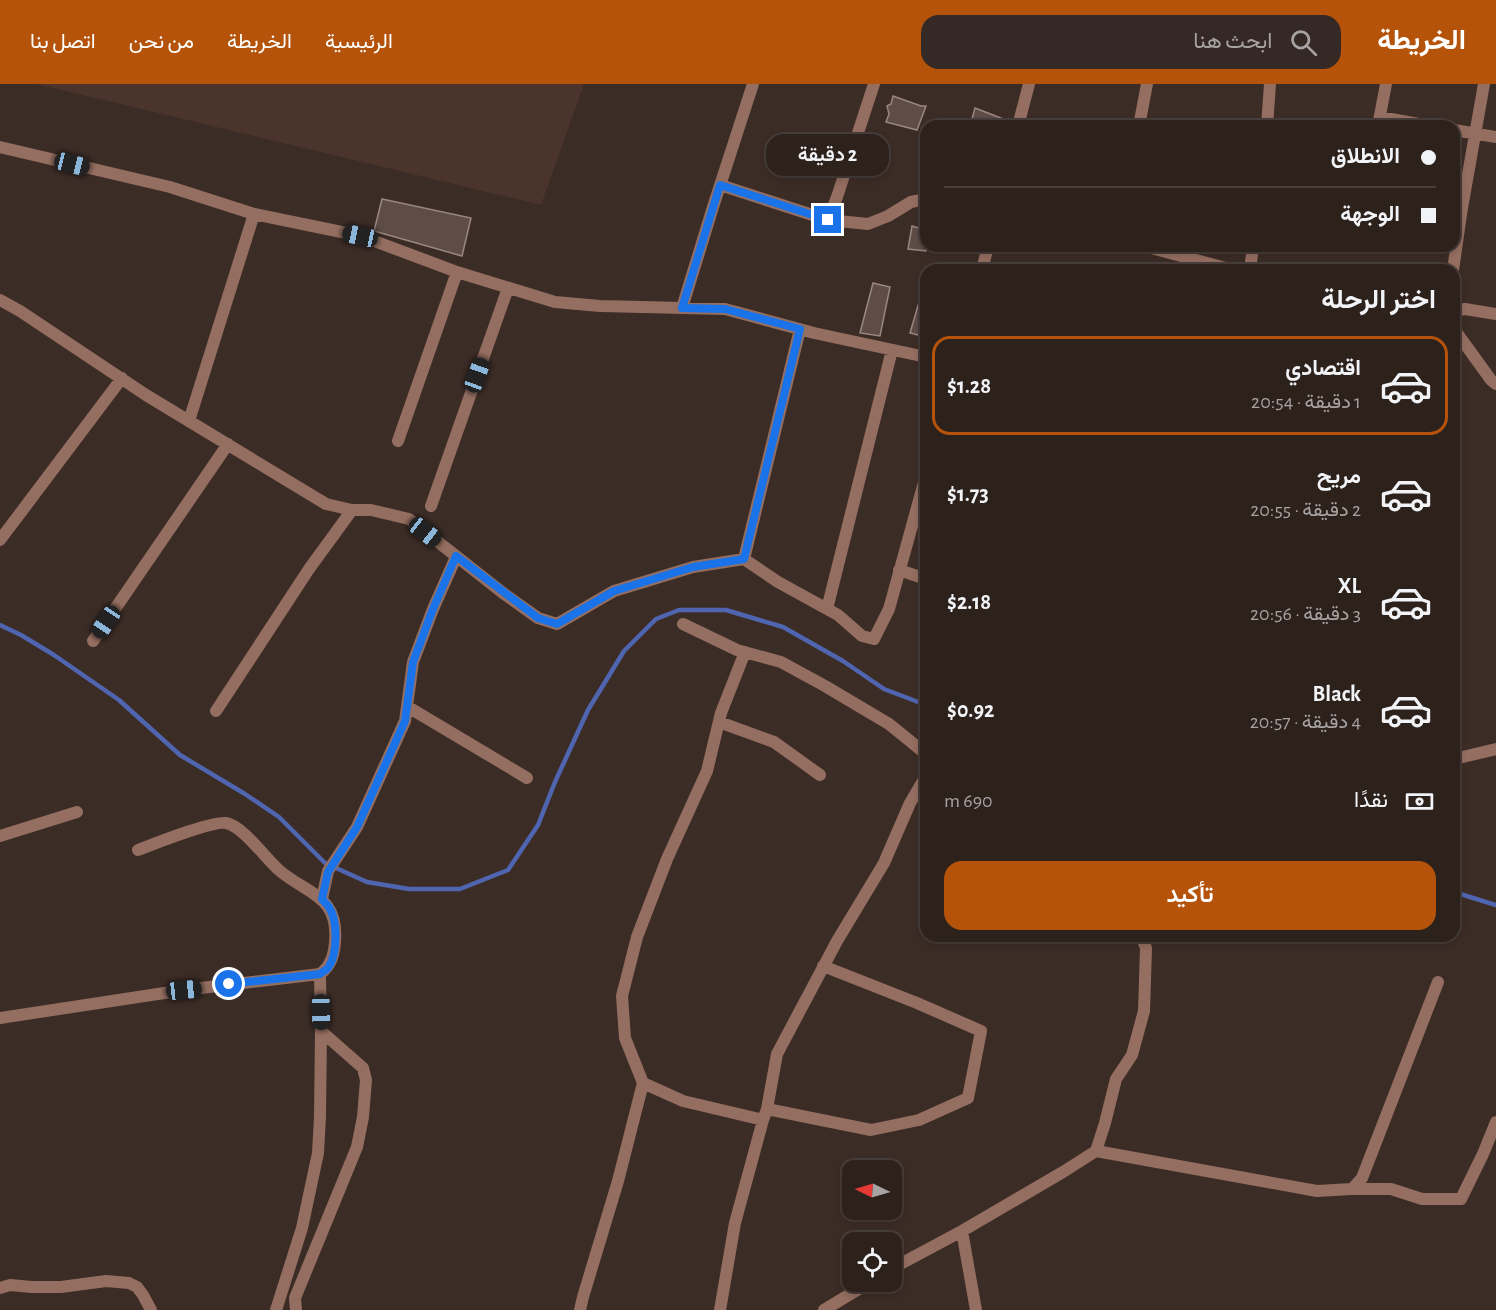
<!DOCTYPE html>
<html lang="ar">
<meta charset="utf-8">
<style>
body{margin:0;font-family:"Alegreya Sans",Vazirmatn,sans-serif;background:#352925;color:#f1f3f6;direction:rtl;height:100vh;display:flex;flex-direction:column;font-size:22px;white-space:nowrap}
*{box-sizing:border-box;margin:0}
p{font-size:20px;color:#a7a3a3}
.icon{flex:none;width:33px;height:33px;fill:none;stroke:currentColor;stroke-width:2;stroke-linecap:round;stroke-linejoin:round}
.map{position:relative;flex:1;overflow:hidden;direction:ltr}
.panel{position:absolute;left:920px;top:180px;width:540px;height:678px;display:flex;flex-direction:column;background:#2d211c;border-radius:18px;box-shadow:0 3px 9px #0003,0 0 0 2px #483e3b;direction:rtl}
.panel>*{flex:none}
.hud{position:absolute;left:920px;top:36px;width:540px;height:132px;border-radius:18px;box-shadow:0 3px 9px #0003,0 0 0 2px #483e3b;direction:rtl;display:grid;align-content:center;height:132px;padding:0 24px;background:#2d211c}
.needle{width:39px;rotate:275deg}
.tools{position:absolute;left:842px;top:1076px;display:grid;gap:12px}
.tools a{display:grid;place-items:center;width:60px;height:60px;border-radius:12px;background:#2d211c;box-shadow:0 3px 9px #0003,0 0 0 2px #483e3b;font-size:30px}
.end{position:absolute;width:27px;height:27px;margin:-14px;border:8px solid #1a73e8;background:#fff;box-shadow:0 0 0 3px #fff}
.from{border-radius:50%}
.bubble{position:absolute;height:42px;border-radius:18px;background:#2d211c;box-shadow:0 3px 9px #0003,0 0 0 2px #483e3b;font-size:20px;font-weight:600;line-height:42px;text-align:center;direction:rtl}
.car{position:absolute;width:18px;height:36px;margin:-18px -9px;border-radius:8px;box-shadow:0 0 4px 2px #0007;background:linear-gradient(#222 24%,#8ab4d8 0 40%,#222 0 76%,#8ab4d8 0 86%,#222 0)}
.hud b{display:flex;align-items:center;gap:21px;height:57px;font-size:22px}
.hud b+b{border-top:2px solid #483e3b}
.hud i{width:15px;height:15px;background:#f1f3f6}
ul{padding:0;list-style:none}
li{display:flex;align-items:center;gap:18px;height:99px;margin:0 12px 9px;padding:0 12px;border:3px solid transparent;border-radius:18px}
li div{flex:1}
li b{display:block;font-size:22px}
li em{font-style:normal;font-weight:600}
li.selected{border-color:#b45309}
li>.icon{width:54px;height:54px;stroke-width:1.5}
h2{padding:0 24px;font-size:27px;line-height:72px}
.pay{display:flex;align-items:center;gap:15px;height:66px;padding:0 24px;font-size:22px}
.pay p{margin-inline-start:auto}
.button{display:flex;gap:12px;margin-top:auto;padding:12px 24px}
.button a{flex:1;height:69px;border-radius:18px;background:#b45309;color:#fff;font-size:24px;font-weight:600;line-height:69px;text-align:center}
header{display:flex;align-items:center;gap:36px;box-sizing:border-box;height:84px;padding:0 30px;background:#b45309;color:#fff}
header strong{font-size:28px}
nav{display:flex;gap:33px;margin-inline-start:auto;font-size:21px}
.search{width:420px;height:54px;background:#352925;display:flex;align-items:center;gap:15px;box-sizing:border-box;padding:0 21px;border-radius:18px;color:#a7a3a3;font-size:22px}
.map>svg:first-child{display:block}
</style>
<header>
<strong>الخريطة</strong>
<div class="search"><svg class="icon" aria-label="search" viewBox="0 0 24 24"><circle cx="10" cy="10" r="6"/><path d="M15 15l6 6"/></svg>ابحث هنا</div>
<nav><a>الرئيسية</a><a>الخريطة</a><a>من نحن</a><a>اتصل بنا</a></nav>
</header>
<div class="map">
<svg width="1496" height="1226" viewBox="0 0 1496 1226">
<rect width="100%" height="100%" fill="#3c2c26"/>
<path fill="#4a342c" d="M 37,0 L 584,0 L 541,121 Z"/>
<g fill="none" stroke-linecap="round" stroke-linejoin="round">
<path stroke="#5065af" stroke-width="4.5" d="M 0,541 L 21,551 L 54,571 L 119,616 L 180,671 L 245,710 L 279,733 L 325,779 L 367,798 L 409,805 L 460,805 L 508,786 L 538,741 L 555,698 L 588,626 L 624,567 L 656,535 L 679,526 L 726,526 L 783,543 L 843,577 L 884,605 L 926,621
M 1454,808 L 1496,821"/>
</g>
<path fill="#5e4c46" stroke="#9b8780" stroke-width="1.5" d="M 893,12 L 921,22 L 926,22 L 917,46 L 886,38 L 889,30 L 887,22 L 891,20 Z
M 975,24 L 1011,38 L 1010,42 L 970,42 Z
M 382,115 L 471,134 L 462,172 L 374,147 Z
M 912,142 L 926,146 L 926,167 L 908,165 Z
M 873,199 L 890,203 L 880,252 L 860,249 Z
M 922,208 L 926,208 L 926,253 L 910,249 Z"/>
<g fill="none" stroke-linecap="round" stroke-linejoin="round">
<path stroke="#946e60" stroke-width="12" d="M 1380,33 L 1430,42
M 1018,42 L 1029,0
M 1139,42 L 1147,0
M 1267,42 L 1270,0
M 1378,42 L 1386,0
M 1454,46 L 1496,53
M 0,63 L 170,103 L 254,130 L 361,152 L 457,188 L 555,218 L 600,222 L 725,225 L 814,249 L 926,273
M 720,101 L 828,136 L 837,113 L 874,0
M 828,136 L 868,140 L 888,132 L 911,118 L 926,115
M 1144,162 L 1233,186
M 982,186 L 988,162
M 1250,186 L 1253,162
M 1453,186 L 1462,124 L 1484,0
M 0,216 L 20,227 L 146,311 L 326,420 L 352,426 L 371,426 L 409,435 L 503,509 L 538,534 L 557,540 L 614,507 L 693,483 L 744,475 L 778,498 L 838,531 L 862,552 L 874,555 L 889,525 L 926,391
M 682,224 L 713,123 L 753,0
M 1454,227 L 1465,225 L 1496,230
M 1454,245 L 1491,296 L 1496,300
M 189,337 L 254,130
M 398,357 L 457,188
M 431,422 L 508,204
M 0,456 L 122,294
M 744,475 L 800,245
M 899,486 L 926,495
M 827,525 L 892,266
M 683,540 L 737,566 L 781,578 L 825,602 L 889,640 L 926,670
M 93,557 L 228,360
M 408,623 L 527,694
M 216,627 L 309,485 L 352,426
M 719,638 L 774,658 L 820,691
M 1454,675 L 1496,665
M 0,752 L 77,728
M 322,815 L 328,787 L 357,743 L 405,637 L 413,578 L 433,525 L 456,473
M 0,934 L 184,906 L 320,890 C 331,882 334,871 335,858 C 339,812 309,811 280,787 C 266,775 243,742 226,739 C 211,737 154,760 138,766
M 643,999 L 625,954 L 622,912 L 637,853 L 667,775 L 707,687 L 721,629 L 745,568
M 767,1025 L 871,1046 L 919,1036 L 968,1014 L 981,947 L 917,919 L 823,882
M 1096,1067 L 1317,1107 L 1352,1105 L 1362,1094 L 1438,898
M 1352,1105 L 1391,1105 L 1422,1115 L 1461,1115 L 1483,1070 L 1496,1038
M 962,1147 L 976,1226
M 891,1185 L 962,1147 L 1063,1088 L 1096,1067 L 1105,1039 L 1116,995 L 1132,971 L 1144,927 L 1146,864 L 1141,852
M 0,1204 L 10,1201 L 32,1203 L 61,1203 L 106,1197 L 129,1199 L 137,1203 L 143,1211 L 151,1226
M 276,1226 L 302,1144 L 318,1069 L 320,1033 L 321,947 L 320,890
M 296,1226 L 295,1214 L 357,1063 L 363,1033 L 366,996 L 363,984 L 321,947
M 580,1226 L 583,1213 L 618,1097 L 643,999 L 683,1017 L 763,1036
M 720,1226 L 735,1139 L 763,1036 L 767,1025 L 777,970 L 837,857 L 884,779 L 910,719 L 926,692
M 824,1226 L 872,1197"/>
</g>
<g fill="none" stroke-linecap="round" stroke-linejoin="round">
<path stroke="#1a73e8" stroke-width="8" d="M 229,900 L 320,890 C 322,888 326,886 328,884 C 338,870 338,837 329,823 C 327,820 324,818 322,815 L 328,788 L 357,743 L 405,637 L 413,578 L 433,525 L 456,472 L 538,534 L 557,540 L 614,507 L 693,483 L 744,475 L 800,245 L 725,225 L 682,224 L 720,101 L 828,136"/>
</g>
</svg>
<div class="tools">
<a><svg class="needle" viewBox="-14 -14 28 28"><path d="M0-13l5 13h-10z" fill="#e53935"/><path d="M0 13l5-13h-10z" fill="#a7a3a3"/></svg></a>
<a><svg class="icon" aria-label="locate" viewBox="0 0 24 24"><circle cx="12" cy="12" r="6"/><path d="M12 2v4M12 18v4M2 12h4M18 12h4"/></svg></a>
</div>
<i class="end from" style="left:229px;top:900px"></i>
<i class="end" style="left:828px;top:136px"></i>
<div class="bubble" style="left:766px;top:50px;width:123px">2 دقيقة</div>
<i class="car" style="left:72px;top:80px;rotate:104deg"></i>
<i class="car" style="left:360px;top:152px;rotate:282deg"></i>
<i class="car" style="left:477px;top:291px;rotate:20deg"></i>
<i class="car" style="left:425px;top:448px;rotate:128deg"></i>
<i class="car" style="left:106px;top:538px;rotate:214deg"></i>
<i class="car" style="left:184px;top:906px;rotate:84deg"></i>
<i class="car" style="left:321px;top:928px;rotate:179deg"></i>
<div class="hud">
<b><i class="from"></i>الانطلاق</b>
<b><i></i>الوجهة</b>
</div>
<section class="panel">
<h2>اختر الرحلة</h2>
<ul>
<li class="selected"><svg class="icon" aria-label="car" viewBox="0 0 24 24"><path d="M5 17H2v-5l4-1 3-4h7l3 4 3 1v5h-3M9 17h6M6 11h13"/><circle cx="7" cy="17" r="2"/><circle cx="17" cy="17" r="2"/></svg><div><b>اقتصادي</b><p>1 دقيقة · 20:54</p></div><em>$1.28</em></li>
<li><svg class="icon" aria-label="car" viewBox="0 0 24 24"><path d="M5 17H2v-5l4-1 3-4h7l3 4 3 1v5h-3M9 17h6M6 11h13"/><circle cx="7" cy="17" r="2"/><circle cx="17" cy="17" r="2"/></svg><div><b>مريح</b><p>2 دقيقة · 20:55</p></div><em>$1.73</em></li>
<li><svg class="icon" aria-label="car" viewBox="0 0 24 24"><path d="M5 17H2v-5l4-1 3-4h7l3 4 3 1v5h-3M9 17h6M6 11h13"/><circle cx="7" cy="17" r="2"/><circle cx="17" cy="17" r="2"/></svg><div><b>XL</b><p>3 دقيقة · 20:56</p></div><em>$2.18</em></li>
<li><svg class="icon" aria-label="car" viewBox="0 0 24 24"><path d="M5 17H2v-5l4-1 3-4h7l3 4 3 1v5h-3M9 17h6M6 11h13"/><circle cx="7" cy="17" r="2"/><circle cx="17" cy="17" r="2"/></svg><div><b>Black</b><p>4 دقيقة · 20:57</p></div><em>$0.92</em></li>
</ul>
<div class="pay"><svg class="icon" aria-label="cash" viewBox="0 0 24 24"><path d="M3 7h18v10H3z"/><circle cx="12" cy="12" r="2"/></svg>نقدًا<p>690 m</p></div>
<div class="button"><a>تأكيد</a></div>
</section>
</div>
